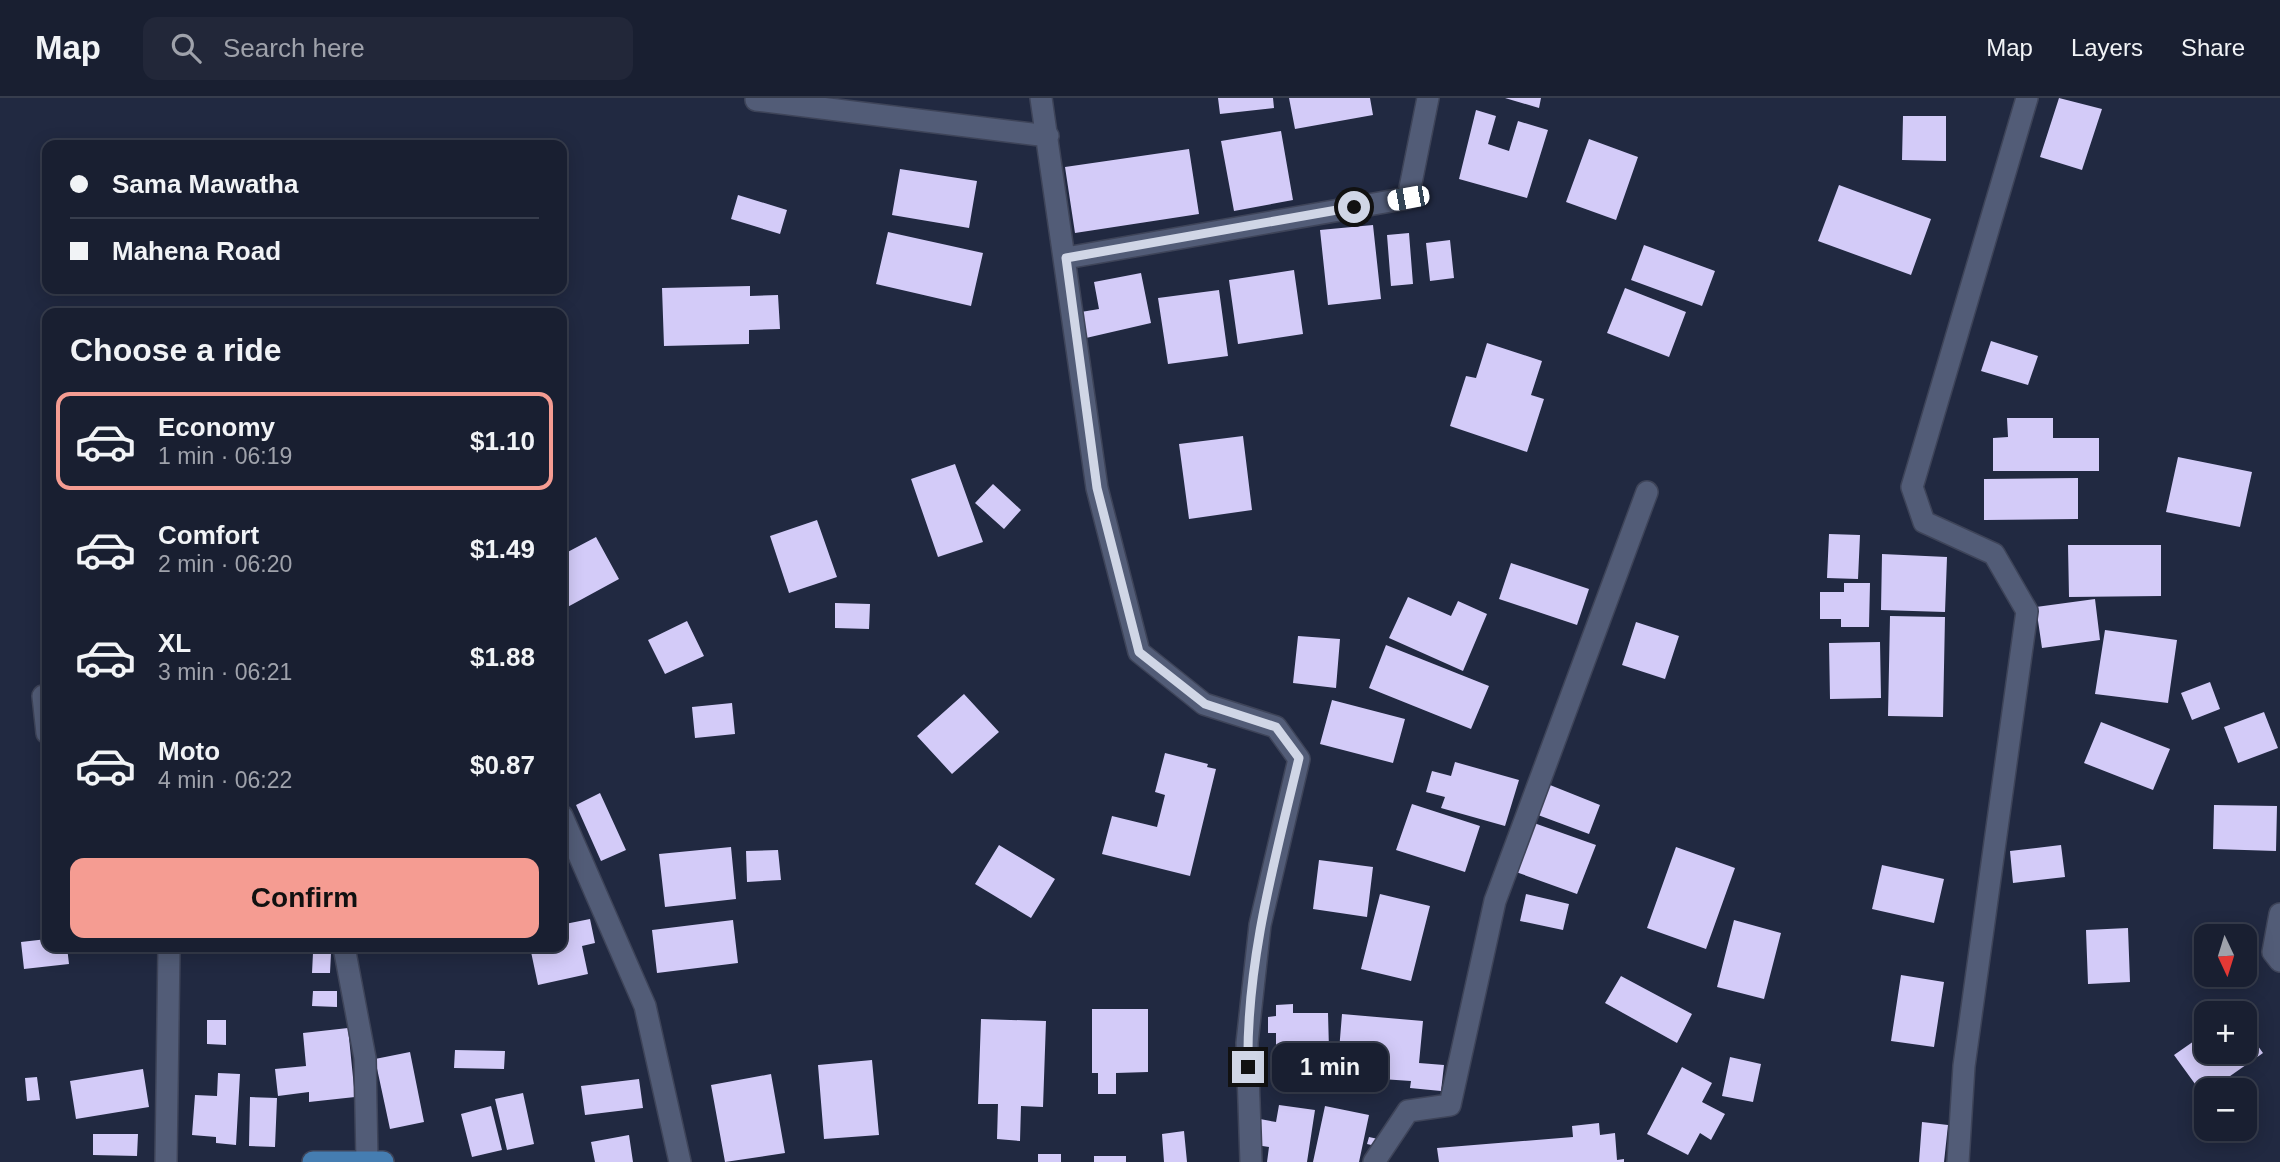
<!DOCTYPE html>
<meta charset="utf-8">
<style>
body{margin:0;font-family:Arial,sans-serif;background:#222739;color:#f1f3f6;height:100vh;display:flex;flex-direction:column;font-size:26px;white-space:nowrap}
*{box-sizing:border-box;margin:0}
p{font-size:23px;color:#9fa2ab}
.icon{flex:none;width:38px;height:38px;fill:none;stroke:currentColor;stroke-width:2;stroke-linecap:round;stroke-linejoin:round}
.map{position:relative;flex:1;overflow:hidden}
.drawer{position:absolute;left:42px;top:210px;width:525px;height:644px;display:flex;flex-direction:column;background:#191f31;border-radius:14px;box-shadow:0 4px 18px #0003,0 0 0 2px #373d4d}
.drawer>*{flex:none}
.banner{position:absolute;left:42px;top:42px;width:525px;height:154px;border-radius:14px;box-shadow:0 4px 18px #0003,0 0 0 2px #373d4d;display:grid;align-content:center;height:154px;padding:0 28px;background:#191f31}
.needle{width:46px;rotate:176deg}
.tools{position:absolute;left:2194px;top:826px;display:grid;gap:14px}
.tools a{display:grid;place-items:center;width:63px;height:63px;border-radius:14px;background:#191f31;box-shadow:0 4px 18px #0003,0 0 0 2px #373d4d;font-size:35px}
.end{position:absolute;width:32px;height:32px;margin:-16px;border:9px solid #d0d6e6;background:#111;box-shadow:0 0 0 4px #111}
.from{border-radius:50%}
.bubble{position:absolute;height:49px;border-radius:14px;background:#191f31;box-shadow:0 4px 18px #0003,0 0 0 2px #373d4d;font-size:23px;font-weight:700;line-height:49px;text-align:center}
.car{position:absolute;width:21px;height:42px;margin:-21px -10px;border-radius:9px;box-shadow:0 0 5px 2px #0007;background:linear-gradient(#fff 24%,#345 0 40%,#fff 0 76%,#345 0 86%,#fff 0)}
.banner b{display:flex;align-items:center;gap:24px;height:66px;font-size:26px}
.banner b+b{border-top:2px solid #373d4d}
.banner i{width:18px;height:18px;background:#f1f3f6}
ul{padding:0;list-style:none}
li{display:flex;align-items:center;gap:21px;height:98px;margin:0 14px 10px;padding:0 14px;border:4px solid transparent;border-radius:14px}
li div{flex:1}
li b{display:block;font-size:26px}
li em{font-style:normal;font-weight:700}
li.selected{border-color:#f59c92}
li>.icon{width:63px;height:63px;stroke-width:1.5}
h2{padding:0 28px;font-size:32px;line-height:84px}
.cta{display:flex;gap:14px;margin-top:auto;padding:14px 28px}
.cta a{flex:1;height:80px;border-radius:14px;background:#f59c92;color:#111;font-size:28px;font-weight:700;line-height:80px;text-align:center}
header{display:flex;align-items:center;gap:42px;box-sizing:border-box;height:98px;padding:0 35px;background:#191f31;border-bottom:2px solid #373d4d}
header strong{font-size:33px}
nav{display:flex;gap:38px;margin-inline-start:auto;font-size:24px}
.search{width:490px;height:63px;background:#222739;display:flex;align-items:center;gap:18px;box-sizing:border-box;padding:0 24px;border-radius:14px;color:#9fa2ab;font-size:26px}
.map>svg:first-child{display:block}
</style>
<header>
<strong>Map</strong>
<div class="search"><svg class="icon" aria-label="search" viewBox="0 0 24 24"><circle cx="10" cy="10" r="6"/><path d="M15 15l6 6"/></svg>Search here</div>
<nav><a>Map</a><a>Layers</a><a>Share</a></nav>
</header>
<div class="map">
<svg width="2280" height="1064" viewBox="0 0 2280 1064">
<rect width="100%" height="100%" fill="#212941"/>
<path fill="#d3cbf8" d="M 1218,0 L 1273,0 L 1274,10 L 1220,16 Z
M 1289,0 L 1370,0 L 1373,17 L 1295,31 Z
M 1505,0 L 1541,0 L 1539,10 Z
M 2059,0 L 2102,11 L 2082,72 L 2040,59 Z
M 1476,12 L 1496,18 L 1488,46 L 1509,53 L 1518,23 L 1548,32 L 1527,100 L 1459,81 Z
M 1903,18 L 1946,18 L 1946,63 L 1902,62 Z
M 1281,33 L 1293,102 L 1234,113 L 1221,43 Z
M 1589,41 L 1638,59 L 1616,122 L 1566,104 Z
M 1189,51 L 1199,116 L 1075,135 L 1065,69 Z
M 900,71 L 977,83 L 969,130 L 892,117 Z
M 1839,87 L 1931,121 L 1911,177 L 1818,143 Z
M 738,97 L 787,112 L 780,136 L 731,121 Z
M 1373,127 L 1381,201 L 1328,207 L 1320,132 Z
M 888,134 L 983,155 L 971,208 L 876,186 Z
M 1409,135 L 1413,186 L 1391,188 L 1387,137 Z
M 1450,142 L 1454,180 L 1430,183 L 1426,145 Z
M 1644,147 L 1715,173 L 1702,208 L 1631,182 Z
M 1294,172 L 1303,236 L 1238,246 L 1229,182 Z
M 1141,175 L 1151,225 L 1086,240 L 1081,214 L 1099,211 L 1094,184 Z
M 750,188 L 750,198 L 778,197 L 780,231 L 749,232 L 749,246 L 664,248 L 662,190 Z
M 1625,190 L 1686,214 L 1669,259 L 1607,235 Z
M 1219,192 L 1228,258 L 1168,266 L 1158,200 Z
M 1991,243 L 2038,258 L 2028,287 L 1981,273 Z
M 1487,245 L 1542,263 L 1531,297 L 1544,301 L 1527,354 L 1450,328 L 1466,278 L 1476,280 Z
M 2007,320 L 2053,320 L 2053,340 L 2099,340 L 2099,373 L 1993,373 L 1993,340 L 2008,339 Z
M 1243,338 L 1252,412 L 1189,421 L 1179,346 Z
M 2178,359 L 2252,374 L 2240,429 L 2166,414 Z
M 955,366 L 983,444 L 938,459 L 911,381 Z
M 2078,380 L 2078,421 L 1984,422 L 1984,381 Z
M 993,386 L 1021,412 L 1004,431 L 975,405 Z
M 817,422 L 837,479 L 789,495 L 770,438 Z
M 1829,436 L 1860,437 L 1858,481 L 1827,480 Z
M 596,439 L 619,481 L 562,512 L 562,457 Z
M 2068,447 L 2161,447 L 2161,498 L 2069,499 Z
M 1882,456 L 1947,459 L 1945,514 L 1881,512 Z
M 1511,465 L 1589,491 L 1577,527 L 1499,501 Z
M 1844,485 L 1870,485 L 1869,529 L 1841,529 L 1841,521 L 1820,521 L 1820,494 L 1844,494 Z
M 1408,499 L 1451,518 L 1458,503 L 1487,516 L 1463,573 L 1389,540 Z
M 2095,501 L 2100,542 L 2042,550 L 2036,509 Z
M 835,505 L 870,506 L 869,531 L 835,530 Z
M 1890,518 L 1945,519 L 1943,619 L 1888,618 Z
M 687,523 L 704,558 L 665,576 L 648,542 Z
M 1636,524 L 1679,538 L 1665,581 L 1622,567 Z
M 2105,532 L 2177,542 L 2168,605 L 2095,596 Z
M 1298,538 L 1340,541 L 1336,590 L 1293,585 Z
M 1880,544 L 1881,600 L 1830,601 L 1829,545 Z
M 1386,547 L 1489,588 L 1471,631 L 1369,590 Z
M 2210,584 L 2220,611 L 2192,622 L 2181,595 Z
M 964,596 L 999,634 L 952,676 L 917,638 Z
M 1332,602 L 1405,621 L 1393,665 L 1320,646 Z
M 732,605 L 735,636 L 695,640 L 692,609 Z
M 2264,614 L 2278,650 L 2238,665 L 2224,629 Z
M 2101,624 L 2170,651 L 2153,692 L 2084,665 Z
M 1165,655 L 1208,666 L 1207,669 L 1216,671 L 1190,778 L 1102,756 L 1112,718 L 1157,729 L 1165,697 L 1155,694 Z
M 1455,664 L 1519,682 L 1505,728 L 1441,710 L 1445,699 L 1426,694 L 1432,673 L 1451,678 Z
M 1550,687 L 1600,707 L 1589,736 L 1538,717 Z
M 600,695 L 626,752 L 601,763 L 576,707 Z
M 1412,706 L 1480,728 L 1465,774 L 1396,752 Z
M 2214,707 L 2277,708 L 2276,753 L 2213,751 Z
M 1534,725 L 1596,747 L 1577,796 L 1516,774 Z
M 999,747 L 1055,781 L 1031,820 L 975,786 Z
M 2061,747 L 2065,779 L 2013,785 L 2010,753 Z
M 731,749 L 736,801 L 665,809 L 659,756 Z
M 1676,749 L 1735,770 L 1706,851 L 1647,830 Z
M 778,752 L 781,782 L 747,784 L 746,753 Z
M 1319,762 L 1373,769 L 1367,819 L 1313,811 Z
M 1882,767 L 1944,781 L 1934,825 L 1872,811 Z
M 1380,796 L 1430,808 L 1411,883 L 1361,871 Z
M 1526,796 L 1569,806 L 1563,832 L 1520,823 Z
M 590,821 L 595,845 L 582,848 L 588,876 L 538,887 L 530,849 L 562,849 L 562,835 L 566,834 L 565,826 Z
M 733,822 L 738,865 L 657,875 L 652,832 Z
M 1734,822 L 1781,835 L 1764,901 L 1717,889 Z
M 2128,830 L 2130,884 L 2088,886 L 2086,832 Z
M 47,841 L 47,849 L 67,849 L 69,866 L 24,871 L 21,844 Z
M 313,855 L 331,855 L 330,875 L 312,875 Z
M 1901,877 L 1944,884 L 1934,949 L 1891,943 Z
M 1621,878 L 1692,916 L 1677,945 L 1605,905 Z
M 313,893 L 337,893 L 337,909 L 312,908 Z
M 1293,906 L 1293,915 L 1328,915 L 1329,951 L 1276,952 L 1276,935 L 1268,935 L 1268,919 L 1276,918 L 1276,907 Z
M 1092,911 L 1148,911 L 1148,974 L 1116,975 L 1116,996 L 1098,996 L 1098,975 L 1092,975 Z
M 1342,916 L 1423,923 L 1419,965 L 1444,967 L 1441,993 L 1410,990 L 1411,983 L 1337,978 Z
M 981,921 L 1046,923 L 1043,1009 L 1021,1008 L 1020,1043 L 997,1041 L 998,1006 L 978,1006 Z
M 207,922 L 226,922 L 226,947 L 207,946 Z
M 348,930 L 355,999 L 309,1004 L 309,994 L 278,998 L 275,971 L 306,968 L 303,935 Z
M 2245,930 L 2263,955 L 2203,997 L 2174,957 L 2207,934 L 2207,954 L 2245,954 Z
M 455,952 L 505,953 L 504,971 L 454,970 Z
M 410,954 L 424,1024 L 390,1031 L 375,961 Z
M 1730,959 L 1761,966 L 1753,1004 L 1722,998 Z
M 872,962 L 879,1037 L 824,1041 L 818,967 Z
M 1682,969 L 1712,985 L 1702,1004 L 1725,1016 L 1711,1042 L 1700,1035 L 1688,1057 L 1647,1036 Z
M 143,971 L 149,1009 L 76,1021 L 70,983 Z
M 218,975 L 240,976 L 236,1047 L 216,1045 L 216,1039 L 192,1037 L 195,997 L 217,998 Z
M 771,976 L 785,1055 L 725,1064 L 711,987 Z
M 37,979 L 40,1002 L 27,1003 L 25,980 Z
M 639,981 L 643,1010 L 585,1017 L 581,988 Z
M 523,995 L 534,1046 L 507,1052 L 495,1001 Z
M 250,999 L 277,1000 L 275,1049 L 249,1048 Z
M 1279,1007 L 1315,1012 L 1307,1064 L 1267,1064 L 1269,1049 L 1256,1047 L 1260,1021 L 1276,1024 Z
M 491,1008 L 502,1052 L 472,1059 L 461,1016 Z
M 1325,1008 L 1369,1017 L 1359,1064 L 1313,1064 Z
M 1922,1024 L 1948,1027 L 1944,1064 L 1919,1064 Z
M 1599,1025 L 1600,1037 L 1615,1035 L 1617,1062 L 1624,1061 L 1624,1064 L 1439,1064 L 1437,1050 L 1573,1039 L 1572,1028 Z
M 1184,1033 L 1187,1064 L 1164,1064 L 1162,1036 Z
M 93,1036 L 138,1036 L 137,1058 L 93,1057 Z
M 629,1037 L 633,1064 L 595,1064 L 591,1044 Z
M 1369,1039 L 1378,1041 L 1376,1048 L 1367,1046 Z
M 1038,1056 L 1061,1056 L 1061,1064 L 1038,1064 Z
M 1094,1058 L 1126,1058 L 1126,1064 L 1094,1064 Z"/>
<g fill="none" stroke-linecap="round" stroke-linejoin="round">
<g stroke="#3e4459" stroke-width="24">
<path id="minor" d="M 1041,0 L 1097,390 L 1139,554 L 1204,606 L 1276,629 L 1299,661 L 1260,827 L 1247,945 L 1251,1064
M 756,2 L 1048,38
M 1066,160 L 1408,100 L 1428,0
M 43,598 L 47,635
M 562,718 L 645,908 L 680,1064
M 2280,816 L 2273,854 L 2280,863
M 344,849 L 365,960 L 367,1063
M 166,1064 L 169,849
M 1374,1064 L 1408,1013 L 1450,1007 L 1495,803 L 1647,394
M 1958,1064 L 1964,968 L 2027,513 L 1994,456 L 1924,424 L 1912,389 L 2027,0"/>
</g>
<g stroke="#3e4459" stroke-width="24">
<path id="primary" d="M 313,1064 L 383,1064"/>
</g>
<use href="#minor" stroke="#525c77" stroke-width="21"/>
<use href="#primary" stroke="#457db1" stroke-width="21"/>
</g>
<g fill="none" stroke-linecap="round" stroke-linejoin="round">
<path stroke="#d0d6e6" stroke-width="9" d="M 1248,969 C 1246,864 1275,761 1299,660 L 1276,629 L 1205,606 L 1139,554 L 1097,390 L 1066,160 L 1354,109"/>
</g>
</svg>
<div class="tools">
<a><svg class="needle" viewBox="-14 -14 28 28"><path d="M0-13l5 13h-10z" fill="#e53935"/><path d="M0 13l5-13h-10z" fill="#9fa2ab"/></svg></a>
<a>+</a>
<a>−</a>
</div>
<i class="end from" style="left:1354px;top:109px"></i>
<i class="end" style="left:1248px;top:969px"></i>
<div class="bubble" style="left:1272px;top:945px;width:116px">1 min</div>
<i class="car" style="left:1408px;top:100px;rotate:260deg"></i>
<div class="banner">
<b><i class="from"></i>Sama Mawatha</b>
<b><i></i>Mahena Road</b>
</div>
<section class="drawer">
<h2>Choose a ride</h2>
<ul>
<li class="selected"><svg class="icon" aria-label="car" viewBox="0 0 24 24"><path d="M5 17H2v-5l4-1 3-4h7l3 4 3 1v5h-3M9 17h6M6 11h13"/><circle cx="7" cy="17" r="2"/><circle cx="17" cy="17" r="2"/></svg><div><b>Economy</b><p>1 min · 06:19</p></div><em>$1.10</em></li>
<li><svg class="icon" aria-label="car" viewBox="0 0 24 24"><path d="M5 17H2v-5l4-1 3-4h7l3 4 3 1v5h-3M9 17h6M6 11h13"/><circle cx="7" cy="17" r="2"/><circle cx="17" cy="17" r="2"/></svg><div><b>Comfort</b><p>2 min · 06:20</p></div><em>$1.49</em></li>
<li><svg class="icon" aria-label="car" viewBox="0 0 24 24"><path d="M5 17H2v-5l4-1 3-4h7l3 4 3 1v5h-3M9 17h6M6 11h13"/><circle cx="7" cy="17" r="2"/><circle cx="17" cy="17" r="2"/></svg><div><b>XL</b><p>3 min · 06:21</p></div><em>$1.88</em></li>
<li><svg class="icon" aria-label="car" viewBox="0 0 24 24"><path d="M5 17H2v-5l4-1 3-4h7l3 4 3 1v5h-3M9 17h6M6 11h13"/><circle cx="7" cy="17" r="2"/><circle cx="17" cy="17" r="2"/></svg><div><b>Moto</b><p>4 min · 06:22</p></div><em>$0.87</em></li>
</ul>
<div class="cta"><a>Confirm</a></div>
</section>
</div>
